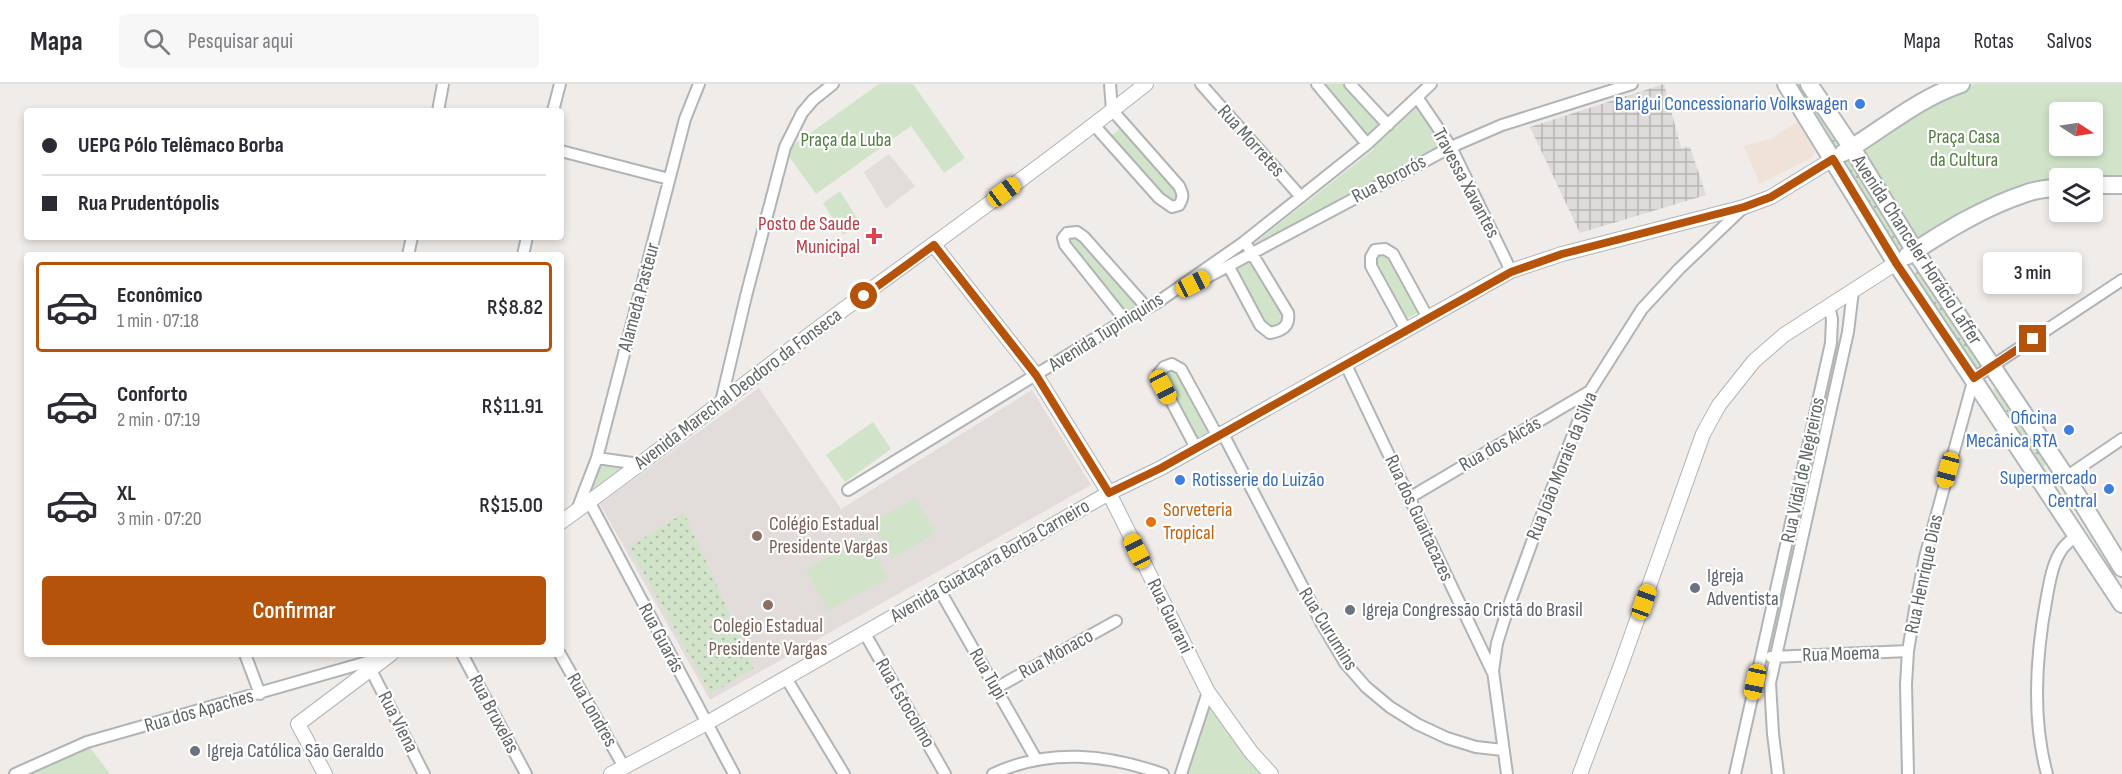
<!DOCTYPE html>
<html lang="pt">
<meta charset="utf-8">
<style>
body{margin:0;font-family:"Sofia Sans Condensed",sans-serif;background:#f7f7f7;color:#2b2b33;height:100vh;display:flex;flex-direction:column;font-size:22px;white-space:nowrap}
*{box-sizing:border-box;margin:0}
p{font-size:20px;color:#7c7c81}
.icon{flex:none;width:33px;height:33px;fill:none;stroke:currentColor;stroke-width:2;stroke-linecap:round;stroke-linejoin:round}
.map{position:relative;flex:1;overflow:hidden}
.sheet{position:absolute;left:24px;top:168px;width:540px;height:405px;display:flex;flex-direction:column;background:#fff;border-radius:6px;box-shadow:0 3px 9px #0003}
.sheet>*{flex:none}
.top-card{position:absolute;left:24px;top:24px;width:540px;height:132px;border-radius:6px;box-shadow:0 3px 9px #0003;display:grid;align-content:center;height:132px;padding:0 18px;background:#fff}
.needle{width:39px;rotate:102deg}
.tools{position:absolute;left:2049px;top:18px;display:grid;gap:12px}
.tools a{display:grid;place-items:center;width:54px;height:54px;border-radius:6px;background:#fff;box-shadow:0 3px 9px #0003;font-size:30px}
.end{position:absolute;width:27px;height:27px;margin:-14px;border:8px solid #b45309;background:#fff;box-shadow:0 0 0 3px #fff}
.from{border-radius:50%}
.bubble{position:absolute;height:42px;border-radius:6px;background:#fff;box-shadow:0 3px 9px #0003;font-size:20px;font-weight:600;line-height:42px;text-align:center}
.car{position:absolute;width:18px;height:36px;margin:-18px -9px;border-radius:8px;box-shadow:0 0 4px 2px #0007;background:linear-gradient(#f5c518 24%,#345 0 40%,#f5c518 0 76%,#345 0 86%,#f5c518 0)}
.top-card b{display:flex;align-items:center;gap:21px;height:57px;font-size:22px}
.top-card b+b{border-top:2px solid #e1e1e2}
.top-card i{width:15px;height:15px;background:#2b2b33}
ul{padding:10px 0 0;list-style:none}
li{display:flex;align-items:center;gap:18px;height:90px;margin:0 12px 9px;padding:0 6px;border:3px solid transparent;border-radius:6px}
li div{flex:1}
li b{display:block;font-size:22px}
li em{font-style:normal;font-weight:600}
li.selected{border-color:#b45309}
li>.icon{width:54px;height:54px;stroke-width:1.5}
.primary-button{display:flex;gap:12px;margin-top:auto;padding:12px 18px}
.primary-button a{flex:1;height:69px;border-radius:6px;background:#b45309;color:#fff;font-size:24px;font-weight:600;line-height:69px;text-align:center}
header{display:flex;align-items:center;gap:36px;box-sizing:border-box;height:84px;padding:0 30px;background:#fff;border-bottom:2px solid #e1e1e2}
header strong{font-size:28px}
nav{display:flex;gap:33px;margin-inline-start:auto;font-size:21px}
.search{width:420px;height:54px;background:#f7f7f7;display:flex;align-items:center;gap:15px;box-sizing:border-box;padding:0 21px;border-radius:6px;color:#7c7c81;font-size:22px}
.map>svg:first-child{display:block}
</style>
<header>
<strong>Mapa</strong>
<div class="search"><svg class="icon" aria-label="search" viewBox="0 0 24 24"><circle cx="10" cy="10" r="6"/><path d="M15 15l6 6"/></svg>Pesquisar aqui</div>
<nav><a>Mapa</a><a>Rotas</a><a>Salvos</a></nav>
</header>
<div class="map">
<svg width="2122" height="690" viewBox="0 0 2122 690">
<defs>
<pattern id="industrial-grid" width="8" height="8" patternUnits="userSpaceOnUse" patternTransform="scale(1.5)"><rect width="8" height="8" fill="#dfdbda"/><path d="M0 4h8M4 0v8" fill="none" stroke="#b8b5b5"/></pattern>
<pattern id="grass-dots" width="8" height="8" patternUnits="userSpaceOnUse" patternTransform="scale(1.5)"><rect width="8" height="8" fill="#d1e4c9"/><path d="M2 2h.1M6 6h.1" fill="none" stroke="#adbca7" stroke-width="1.8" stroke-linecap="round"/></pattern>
</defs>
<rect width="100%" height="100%" fill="#f0ece9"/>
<path fill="#eee2d9" d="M 1798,37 L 1815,64 L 1813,73 L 1760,100 L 1744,62 L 1771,55 Z"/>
<path fill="url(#industrial-grid)" d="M 1664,0 L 1681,64 L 1690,63 L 1706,111 L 1580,149 L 1530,43 Z"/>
<path fill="#e2ddda" d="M 889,70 L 915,102 L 886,125 L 864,88 Z
M 759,304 L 841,425 L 1032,306 L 1091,401 L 710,616 L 600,420 Z"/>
<path fill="url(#grass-dots)" d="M 1795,0 L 1800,0 L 1841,64 L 1837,67 Z
M 1849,75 L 1903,163 L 1899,165 L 1844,78 Z
M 1918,187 L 1983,284 L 1979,288 L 1914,190 Z
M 1996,304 L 2047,380 L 2043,383 L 1993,306 Z
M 684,429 L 754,584 L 711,610 L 629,463 Z"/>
<path fill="#d1e4c9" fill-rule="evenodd" d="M 879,0 L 913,0 L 965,74 L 944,89 L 911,42 L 816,110 L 785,67 Z
M 1319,0 L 1347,0 L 1391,46 L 1419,18 L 1447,59 L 1251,162 L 1374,65 Z
M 1976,0 L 2122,0 L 2122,96 L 2060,94 L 2059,97 L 1914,160 L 1858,64 L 1965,2 ZM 2060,28 L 2092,28 L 2092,62 L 2060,62 Z
M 1124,42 L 1179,104 L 1180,116 L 1171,120 L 1109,53 Z
M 840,107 L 858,136 L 852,145 L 843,151 L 823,119 Z
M 1068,152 L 1077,152 L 1137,220 L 1125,230 L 1068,162 Z
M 1385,167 L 1422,226 L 1402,238 L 1373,184 L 1374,169 Z
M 1253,171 L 1286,231 L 1285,238 L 1277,245 L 1264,243 L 1236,182 Z
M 1834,255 L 1843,258 L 1775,558 L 1770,562 L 1768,557 Z
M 1173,282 L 1213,346 L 1193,356 L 1161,286 Z
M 873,338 L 891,365 L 845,398 L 826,371 Z
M 598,379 L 632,382 L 584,416 Z
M 915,414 L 936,449 L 892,475 L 871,439 Z
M 866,452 L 888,494 L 828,527 L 806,485 Z
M 1210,619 L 1264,690 L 1183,690 Z
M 89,662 L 110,690 L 33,690 L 53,674 Z"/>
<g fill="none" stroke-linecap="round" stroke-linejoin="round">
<g stroke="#b1b4b6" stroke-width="14">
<path id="minor" d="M 1201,0 L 1301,113
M 1317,0 L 1367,60
M 1350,0 L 1388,41
M 1417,13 L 1451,63 L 1511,187
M 438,27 L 443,0
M 553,27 L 560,0
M 1094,41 L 1159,114 L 1172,123 L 1179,121 C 1184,113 1183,110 1179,102 L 1112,26 L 1110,0
M 561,67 L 669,95
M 408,171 L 412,153
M 523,171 L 527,153
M 1229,183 L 1260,241 L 1270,249 C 1282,247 1290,242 1288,229 L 1248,163
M 1187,204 L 1451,63 L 1502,41 L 1632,0
M 1125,236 L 1065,161 L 1063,154 L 1067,149 L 1077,148 L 1084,153 L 1147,224
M 1406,246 L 1371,182 L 1371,173 L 1375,166 L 1385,165 L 1393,170 L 1428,234
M 1346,281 L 1492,587
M 721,318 L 746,212 L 785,63 L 802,29 L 813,16 L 833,0
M 1222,348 L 1322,540 L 1345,579 L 1366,603 L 1390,623 L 1417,640 L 1447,654 L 1476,663 L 1503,666
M 1196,364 L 1161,298 L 1159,289 L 1164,283 L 1172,280 L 1181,285 L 1217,351
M 597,374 L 639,380
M 2066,393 L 2122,355
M 848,406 L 1125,236 L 1158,218 L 1244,158 L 1367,60 L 1431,0
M 1409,414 L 1590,307
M 589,417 L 734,690
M 577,426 L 597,374 L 685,35 L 699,0
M 939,505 L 1036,675
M 864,548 L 945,690
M 245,570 L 260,610
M 462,570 L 526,690
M 560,570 L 624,683
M 1771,573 L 1908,567
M 371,586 L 424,690
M 786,594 L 844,690
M 996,604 L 1116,537
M 15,690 L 87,658 L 381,574
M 993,690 C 1049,664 1106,670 1163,690
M 1181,690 L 1208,608
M 1507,690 L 1493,587 L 1497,559 L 1509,521 L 1543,428 L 1590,307 L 1642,225 L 1679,185 L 1743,124
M 1735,690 L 1831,259 L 1832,235 L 1829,222
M 1778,690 L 1773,650 L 1770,599 L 1848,248 L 1853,207
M 1908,690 L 1906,600 L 1908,567 L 1916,519 L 1925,473 L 1974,294 L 2122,196
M 2047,690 C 2031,632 2036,570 2047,512 C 2050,496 2053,477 2063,464 C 2067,459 2072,455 2077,452"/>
</g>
<g stroke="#b1b4b6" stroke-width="16">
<path id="tertiary" d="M 934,161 L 1036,291 L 1109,409 L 1208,608 L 1251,668 L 1271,690
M 561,438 C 657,370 749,295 844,225 C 945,152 1047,78 1146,0
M 325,690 L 298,640 L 391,570
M 611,690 L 707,639 L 1109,409 L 1161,384 L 1511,187 L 1562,170 L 1744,123 L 1771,113 L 1833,75
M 1580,690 L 1621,581 L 1703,350 L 1719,321 L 1754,277 L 1784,251 L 1896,179"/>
</g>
<g stroke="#b2b7b9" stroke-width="20">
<path id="secondary" d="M 1786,0 L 1896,179 L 2122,520
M 1809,0 L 1852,64 L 1915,167 L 2066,393 L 2122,484
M 1843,69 C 1883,45 1917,15 1961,0
M 2092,101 L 2122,101
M 1907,172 C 1945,147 1984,123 2027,109 C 2037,105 2049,105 2060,103"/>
</g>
<use href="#minor" stroke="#fff" stroke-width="10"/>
<use href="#tertiary" stroke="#fff" stroke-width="14"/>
<use href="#secondary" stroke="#fff" stroke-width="16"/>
</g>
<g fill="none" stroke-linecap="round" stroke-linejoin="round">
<path stroke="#b45309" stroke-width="8" d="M 864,212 L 934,161 L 1036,291 L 1109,409 L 1161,384 L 1511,188 L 1562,170 L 1744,123 L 1771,113 L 1833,75 L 1896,179 L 1974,294 L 2033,255"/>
</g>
<g fill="#3f7fe0" stroke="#fff" stroke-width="2">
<circle cx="1860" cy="20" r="6"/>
<circle cx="2069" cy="346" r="6"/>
<circle cx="1180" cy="396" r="6"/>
<circle cx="2109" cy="405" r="6"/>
</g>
<path fill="#e0444e" stroke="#fff" stroke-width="2" d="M871 143h6v6h6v6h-6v6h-6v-6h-6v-6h6z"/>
<circle fill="#e8710a" stroke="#fff" stroke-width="2" cx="1151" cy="438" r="6"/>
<g fill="#8d6e63" stroke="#fff" stroke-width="2">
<circle cx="757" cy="452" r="6"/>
<circle cx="768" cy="521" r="6"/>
</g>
<g fill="#6b7280" stroke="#fff" stroke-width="2">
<circle cx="1695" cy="504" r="6"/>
<circle cx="1350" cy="526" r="6"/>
<circle cx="195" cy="667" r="6"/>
</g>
<g text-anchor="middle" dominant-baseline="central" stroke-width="4.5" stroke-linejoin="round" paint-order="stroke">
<g font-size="20" fill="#366cbe" stroke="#fff" text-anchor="end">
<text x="1848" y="20">Barigui Concessionario Volkswagen</text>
<text x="2057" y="334">Oficina<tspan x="2057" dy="23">Mecânica RTA</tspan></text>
<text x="2097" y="394">Supermercado<tspan x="2097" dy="23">Central</tspan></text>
<text x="1192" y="396" text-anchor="start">Rotisserie do Luizão</text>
</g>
<g font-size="20" fill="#517d40" stroke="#fff">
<text x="1964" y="53">Praça Casa<tspan x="1964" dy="23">da Cultura</tspan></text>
<text x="846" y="56">Praça da Luba</text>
</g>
<g font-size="20" fill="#606566" stroke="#fff">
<text transform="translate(1251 57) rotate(48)">Rua Morretes</text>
<text transform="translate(1389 95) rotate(-28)">Rua Bororós</text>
<text transform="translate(1466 99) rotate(62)">Travessa Xavantes</text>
<text transform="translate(1917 166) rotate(57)">Avenida Chanceler Horácio Laffer</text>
<text transform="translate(639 213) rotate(-75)">Alameda Pasteur</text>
<text transform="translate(1106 248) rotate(-32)">Avenida Tupiniquins</text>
<text transform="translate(738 305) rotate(-37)">Avenida Marechal Deodoro da Fonseca</text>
<text transform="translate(1500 360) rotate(-30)">Rua dos Aicás</text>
<text transform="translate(1562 382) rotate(-68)">Rua João Morais da Silva</text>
<text transform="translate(1803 386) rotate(-78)">Rua Vidal de Negreiros</text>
<text transform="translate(1419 434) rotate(65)">Rua dos Guaitacazes</text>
<text transform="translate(990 477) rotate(-30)">Avenida Guataçara Borba Carneiro</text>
<text transform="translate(1924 490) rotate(-78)">Rua Henrique Dias</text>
<text transform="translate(1170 532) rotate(64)">Rua Guarani</text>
<text transform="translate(1328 545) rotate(58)">Rua Curumins</text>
<text transform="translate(661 554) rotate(62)">Rua Guarás</text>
<text transform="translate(1056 570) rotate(-29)">Rua Mônaco</text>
<text transform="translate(1841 570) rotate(-2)">Rua Moema</text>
<text transform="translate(988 590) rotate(60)">Rua Tupi</text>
<text transform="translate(905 619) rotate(60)">Rua Estocolmo</text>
<text transform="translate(592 626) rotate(60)">Rua Londres</text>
<text transform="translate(199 627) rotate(-16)">Rua dos Apaches</text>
<text transform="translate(494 630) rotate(62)">Rua Bruxelas</text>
<text transform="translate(398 638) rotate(63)">Rua Viena</text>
</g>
<g font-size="20" fill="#be3a42" stroke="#fff" text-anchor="end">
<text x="860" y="140">Posto de Saude<tspan x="860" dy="23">Municipal</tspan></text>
</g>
<g font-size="20" fill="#c56008" stroke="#fff" text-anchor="start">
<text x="1163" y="426">Sorveteria<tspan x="1163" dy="23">Tropical</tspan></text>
</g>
<g font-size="20" fill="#785e54" stroke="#fff" text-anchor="start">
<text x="769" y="440">Colégio Estadual<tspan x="769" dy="23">Presidente Vargas</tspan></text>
<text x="768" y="542" text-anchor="middle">Colegio Estadual<tspan x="768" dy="23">Presidente Vargas</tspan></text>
</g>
<g font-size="20" fill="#5b616d" stroke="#fff" text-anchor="start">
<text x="1707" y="492">Igreja<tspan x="1707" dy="23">Adventista</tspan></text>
<text x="1362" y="526">Igreja Congressão Cristã do Brasil</text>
<text x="207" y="667">Igreja Católica São Geraldo</text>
</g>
</g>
</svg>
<div class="tools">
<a><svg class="needle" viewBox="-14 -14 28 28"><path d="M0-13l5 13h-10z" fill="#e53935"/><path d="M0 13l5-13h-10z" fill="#7c7c81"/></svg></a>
<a><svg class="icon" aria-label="layers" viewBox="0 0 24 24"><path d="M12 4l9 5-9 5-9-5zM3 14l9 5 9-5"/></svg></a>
</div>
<i class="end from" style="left:864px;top:212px"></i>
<i class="end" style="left:2033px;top:255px"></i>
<div class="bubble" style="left:1983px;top:168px;width:99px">3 min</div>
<i class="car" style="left:1004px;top:108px;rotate:53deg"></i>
<i class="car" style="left:1193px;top:200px;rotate:63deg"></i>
<i class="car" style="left:1163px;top:303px;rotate:152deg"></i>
<i class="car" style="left:1948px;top:386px;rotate:195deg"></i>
<i class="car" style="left:1137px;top:467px;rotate:334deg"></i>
<i class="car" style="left:1644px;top:518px;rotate:20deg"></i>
<i class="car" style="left:1755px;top:598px;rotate:192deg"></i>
<div class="top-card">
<b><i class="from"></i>UEPG Pólo Telêmaco Borba</b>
<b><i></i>Rua Prudentópolis</b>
</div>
<section class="sheet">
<ul>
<li class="selected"><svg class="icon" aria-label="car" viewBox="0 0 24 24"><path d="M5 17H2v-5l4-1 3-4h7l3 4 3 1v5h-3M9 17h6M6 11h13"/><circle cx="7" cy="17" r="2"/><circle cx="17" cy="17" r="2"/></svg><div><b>Econômico</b><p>1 min · 07:18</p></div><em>R$8.82</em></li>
<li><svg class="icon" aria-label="car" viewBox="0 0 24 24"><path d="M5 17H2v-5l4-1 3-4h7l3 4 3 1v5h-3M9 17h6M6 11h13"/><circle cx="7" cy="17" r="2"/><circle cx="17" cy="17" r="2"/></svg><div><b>Conforto</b><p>2 min · 07:19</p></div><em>R$11.91</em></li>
<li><svg class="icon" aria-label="car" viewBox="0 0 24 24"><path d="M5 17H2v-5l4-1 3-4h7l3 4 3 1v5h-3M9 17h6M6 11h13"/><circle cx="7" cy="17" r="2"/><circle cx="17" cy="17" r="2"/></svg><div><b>XL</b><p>3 min · 07:20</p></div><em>R$15.00</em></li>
</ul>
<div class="primary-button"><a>Confirmar</a></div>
</section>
</div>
